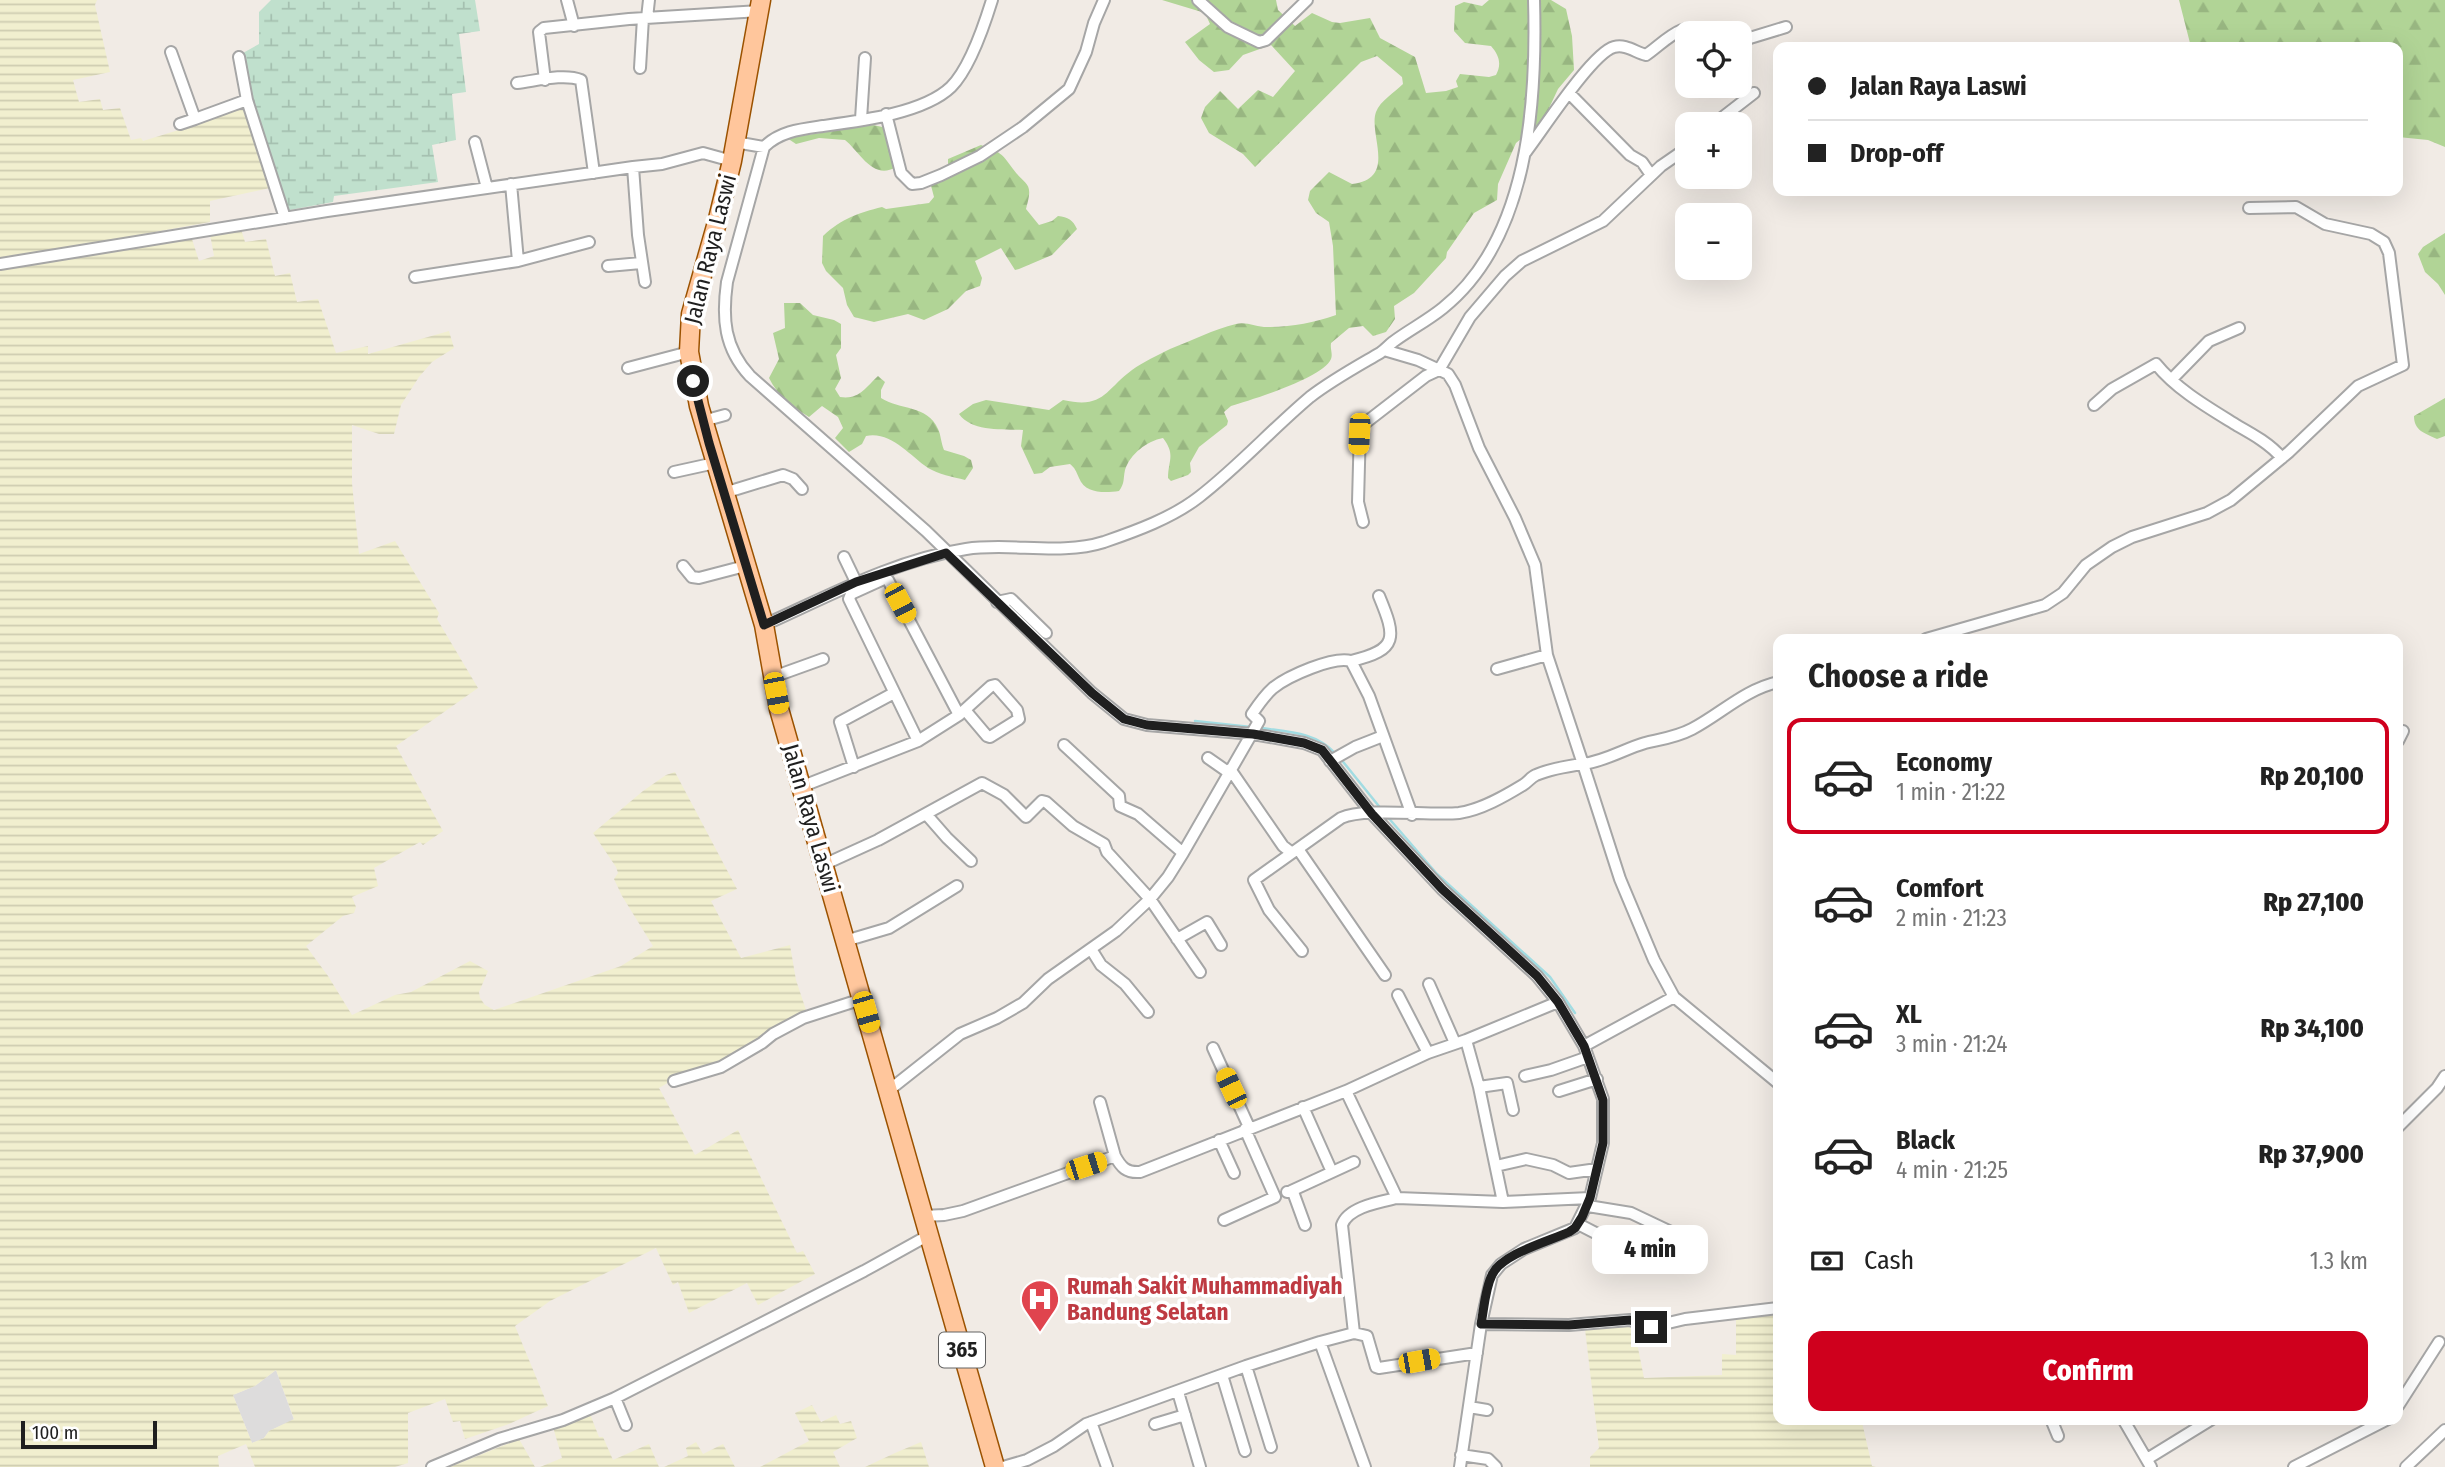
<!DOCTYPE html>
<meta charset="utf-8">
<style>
body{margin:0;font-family:"Fira Sans Condensed",sans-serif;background:#f2f2f2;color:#222;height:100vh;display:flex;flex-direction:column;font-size:26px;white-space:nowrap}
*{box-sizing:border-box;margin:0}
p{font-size:23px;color:#767676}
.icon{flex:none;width:38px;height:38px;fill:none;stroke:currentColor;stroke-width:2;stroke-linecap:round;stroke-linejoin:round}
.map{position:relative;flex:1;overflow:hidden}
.details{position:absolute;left:1773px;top:634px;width:630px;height:791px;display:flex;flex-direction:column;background:#fff;border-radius:14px;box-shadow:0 7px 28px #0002}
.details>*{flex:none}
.banner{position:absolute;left:1773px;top:42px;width:630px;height:154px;border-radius:14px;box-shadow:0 7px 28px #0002;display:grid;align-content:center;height:154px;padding:0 35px;background:#fff}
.fabs{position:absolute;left:1675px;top:21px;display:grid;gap:14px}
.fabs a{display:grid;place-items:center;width:77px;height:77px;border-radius:14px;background:#fff;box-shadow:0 7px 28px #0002;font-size:35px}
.scale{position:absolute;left:21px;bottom:18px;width:136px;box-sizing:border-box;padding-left:7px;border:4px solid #1f1f1f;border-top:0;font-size:19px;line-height:24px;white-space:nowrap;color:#1f1f1f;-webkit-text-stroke:5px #fff;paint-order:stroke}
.end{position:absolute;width:32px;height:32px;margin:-16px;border:9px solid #1f1f1f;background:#fff;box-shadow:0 0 0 4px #fff}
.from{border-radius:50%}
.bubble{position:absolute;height:49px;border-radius:14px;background:#fff;box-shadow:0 7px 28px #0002;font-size:23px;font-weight:800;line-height:49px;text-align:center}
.car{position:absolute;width:21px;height:42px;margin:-21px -10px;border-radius:9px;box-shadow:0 0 5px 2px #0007;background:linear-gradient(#f5c518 24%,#345 0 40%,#f5c518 0 76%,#345 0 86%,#f5c518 0)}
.banner b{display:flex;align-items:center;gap:24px;height:66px;font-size:26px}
.banner b+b{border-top:2px solid #e0e0e0}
.banner i{width:18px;height:18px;background:#222}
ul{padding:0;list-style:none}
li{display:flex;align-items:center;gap:21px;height:116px;margin:0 14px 10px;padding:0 21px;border:4px solid transparent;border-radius:14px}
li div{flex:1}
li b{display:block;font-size:26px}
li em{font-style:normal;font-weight:800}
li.current{border-color:#cf001d}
li>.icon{width:63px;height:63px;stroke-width:1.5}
h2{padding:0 35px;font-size:32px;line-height:84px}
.pay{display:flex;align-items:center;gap:18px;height:77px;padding:0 35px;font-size:26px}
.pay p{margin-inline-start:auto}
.button{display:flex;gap:14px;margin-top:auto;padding:14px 35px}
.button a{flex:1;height:80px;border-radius:14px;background:#cf001d;color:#fff;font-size:28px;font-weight:800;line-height:80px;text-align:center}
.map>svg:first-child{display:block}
</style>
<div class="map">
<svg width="2445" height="1467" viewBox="0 0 2445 1467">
<defs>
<pattern id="farmland-rules" width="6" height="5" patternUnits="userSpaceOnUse" patternTransform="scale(1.75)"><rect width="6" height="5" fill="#f1efcf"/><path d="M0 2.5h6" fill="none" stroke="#ceccb1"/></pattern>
<pattern id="forest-firs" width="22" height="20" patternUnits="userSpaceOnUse" patternTransform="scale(1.75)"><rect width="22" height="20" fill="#b1d496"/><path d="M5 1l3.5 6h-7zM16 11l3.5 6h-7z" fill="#98b681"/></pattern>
<pattern id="wetland-marsh" width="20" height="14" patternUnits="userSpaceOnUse" patternTransform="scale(1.75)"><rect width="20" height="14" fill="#c0e0cd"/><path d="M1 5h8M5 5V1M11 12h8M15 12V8" fill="none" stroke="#a5c0b0"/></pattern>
</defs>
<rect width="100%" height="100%" fill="#f1ebe5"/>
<path fill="#dddcdc" d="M 276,1370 L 294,1420 L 269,1431 L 264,1438 L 252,1443 L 233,1395 L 255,1386 Z"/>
<path fill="url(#farmland-rules)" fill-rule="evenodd" d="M 0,0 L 97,0 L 95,5 L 110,72 L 73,80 L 79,102 L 100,99 L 103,110 L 120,108 L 131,140 L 141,138 L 143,141 L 198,124 L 200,119 L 243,103 L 259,159 L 270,188 L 210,201 L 210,222 L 0,260 Z
M 241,229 L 245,242 L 266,239 L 275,276 L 290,273 L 297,302 L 318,299 L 336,353 L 368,346 L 368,354 L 449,331 L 454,348 L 432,362 L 419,377 L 401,405 L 394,434 L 379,434 L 352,425 L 352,483 L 359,554 L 395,541 L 439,613 L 437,619 L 478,688 L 396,746 L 443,831 L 423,845 L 420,842 L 374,868 L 378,886 L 352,897 L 356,907 L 354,913 L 343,916 L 306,946 L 328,976 L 352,1015 L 395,995 L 411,992 L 470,961 L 488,971 L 479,992 L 480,998 L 485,1005 L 494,1010 L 621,966 L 653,946 L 622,896 L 614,879 L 618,873 L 616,867 L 593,833 L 643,791 L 666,775 L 675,772 L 737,889 L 711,901 L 741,958 L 790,945 L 796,980 L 807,1013 L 729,1060 L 684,1073 L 659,1088 L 695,1155 L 738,1130 L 797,1253 L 803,1251 L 815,1274 L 758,1305 L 747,1283 L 689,1313 L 678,1282 L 673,1285 L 656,1248 L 550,1301 L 515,1326 L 548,1406 L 509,1424 L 465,1439 L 460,1421 L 453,1422 L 445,1399 L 408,1413 L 408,1463 L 395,1467 L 255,1467 L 246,1444 L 218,1456 L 219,1467 L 0,1467 L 0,268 L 191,236 L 199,261 L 214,256 L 210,234 ZM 276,1370 L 294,1419 L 269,1431 L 264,1438 L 252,1443 L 233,1395 L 255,1386 Z
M 1778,1315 L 1778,1419 L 1852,1419 L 1862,1422 L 1872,1466 L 1876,1467 L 1590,1467 L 1590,1457 L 1599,1448 L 1585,1329 L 1629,1327 L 1635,1333 L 1644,1378 L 1722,1375 L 1722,1354 L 1736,1355 L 1736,1318 Z
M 812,1405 L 821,1422 L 836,1415 L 840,1424 L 851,1421 L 857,1438 L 833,1452 L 840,1467 L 760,1467 L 809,1441 L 795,1413 Z
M 590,1414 L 599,1437 L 603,1437 L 613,1460 L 649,1444 L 659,1467 L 540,1467 L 562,1458 L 553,1427 Z
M 519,1439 L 535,1467 L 449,1467 L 465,1461 Z
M 696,1442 L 703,1454 L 723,1444 L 735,1467 L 664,1467 L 688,1456 L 686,1448 Z
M 921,1442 L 929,1467 L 865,1467 L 895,1453 Z"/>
<path fill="url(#forest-firs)" d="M 1162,0 L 1276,0 L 1278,10 L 1295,26 L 1312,13 L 1332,22 L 1340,23 L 1370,18 L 1380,38 L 1415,57 L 1426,93 L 1446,91 L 1458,87 L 1456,81 L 1460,74 L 1489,77 L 1496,75 C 1502,64 1499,55 1491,46 L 1465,43 L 1454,31 L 1455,6 L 1464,2 L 1482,6 L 1489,0 L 1551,0 L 1566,9 L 1572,36 L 1574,70 L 1558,89 L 1543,121 L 1516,143 L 1498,184 L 1497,200 L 1474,213 L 1447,252 L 1446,258 L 1414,293 L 1394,306 L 1395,319 L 1386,332 L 1373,336 L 1363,326 L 1349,328 L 1331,343 C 1330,349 1333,354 1331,359 C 1323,378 1251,400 1231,406 L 1224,412 L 1228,421 L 1227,425 L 1199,447 L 1190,463 L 1191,472 L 1188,475 L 1171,481 L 1168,478 C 1168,460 1176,455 1163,438 C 1147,441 1130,454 1125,470 C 1123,479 1125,483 1119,491 C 1105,493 1085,494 1079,478 C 1076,471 1075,468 1070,464 L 1050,467 L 1042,473 L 1034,474 L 1021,446 L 1023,430 C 1003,429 972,432 959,414 L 973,404 L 986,400 L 1049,410 L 1063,400 C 1104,409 1104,391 1132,370 C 1143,362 1158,355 1170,349 C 1191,341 1214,329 1236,324 C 1245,321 1257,327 1267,327 C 1292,327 1313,323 1336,315 L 1333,246 L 1329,222 L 1316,213 L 1308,200 L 1310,191 L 1329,172 L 1352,184 C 1398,179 1368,134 1376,112 C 1380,101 1395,92 1403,84 L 1402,77 L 1377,56 L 1361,62 L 1255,167 L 1243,154 L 1209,133 L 1201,118 L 1205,107 L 1220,91 L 1238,109 L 1258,90 L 1273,97 L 1295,71 L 1271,45 L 1243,55 L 1229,70 L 1214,72 L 1199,60 L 1185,42 L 1210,24 L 1205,13 Z
M 2179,0 L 2445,0 L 2445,147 L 2428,140 L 2398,137 L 2398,47 L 2191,47 Z
M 873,125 L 887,128 L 896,167 C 873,181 860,152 845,140 L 819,138 L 796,144 L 787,138 Z
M 981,145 C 1001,153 1001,152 1013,169 C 1026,187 1034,181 1026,209 L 1039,225 L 1052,221 L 1058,216 C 1068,217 1073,220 1077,229 L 1052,255 L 1019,269 L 1015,270 L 1001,248 L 975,261 L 982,278 L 980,286 L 966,291 L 948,309 L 924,320 L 908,314 L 874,322 L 854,317 L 847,305 L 843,288 L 826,271 L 822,263 L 823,236 C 842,218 859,213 882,207 L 886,209 L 929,203 L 934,197 L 929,178 L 948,170 L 948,159 Z
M 2445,233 L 2445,295 L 2438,284 L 2425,272 L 2418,254 L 2423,247 Z
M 784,303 L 800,303 L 813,315 L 834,320 L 841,324 L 841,348 L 836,355 L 841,378 L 835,389 L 840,397 C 859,400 865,388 878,376 L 885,382 L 881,390 L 881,398 C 899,410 928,405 938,429 C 941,435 941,443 944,450 L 964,456 L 971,460 L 973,468 L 965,480 C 953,477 938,474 928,468 C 909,455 891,431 866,436 L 862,444 L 849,452 L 835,438 L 843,428 L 838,417 L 822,406 L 809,417 C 792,406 778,396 769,378 L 779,359 L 773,333 L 785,328 Z
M 2445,398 L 2445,436 L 2437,439 C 2425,433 2414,431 2414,416 Z"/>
<path fill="url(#wetland-marsh)" d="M 271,0 L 475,0 L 480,31 L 459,34 L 466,92 L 452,94 L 456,140 L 432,145 L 438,182 L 334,196 L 333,202 L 284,211 L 250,105 L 243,53 L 259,44 L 259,12 Z"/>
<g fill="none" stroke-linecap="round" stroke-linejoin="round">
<path stroke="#a2dce2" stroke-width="2.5" d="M 1195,721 L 1251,727
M 1261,728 C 1289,732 1315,732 1335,753
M 1340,758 L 1382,810
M 1386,815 L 1437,874 L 1550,977 L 1575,1013"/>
<g stroke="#a6a6a6" stroke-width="14">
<path id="minor" d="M 567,0 L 574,26
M 992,0 C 984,26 970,68 951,87 C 924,113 860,121 823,126 C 802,129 780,131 764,147 L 727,282 C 722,318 724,348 750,376 L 926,531 L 1092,693 L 1124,719 L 1147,725 L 1253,734 L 1304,743 L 1322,750 L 1372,814 L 1442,889 L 1537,976 L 1558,1002 L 1584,1046 L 1603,1099 L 1603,1143 L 1590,1198 L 1575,1228 L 1524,1249 L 1501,1264 L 1492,1275 L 1481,1324 L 1460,1467
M 1198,0 L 1228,27 L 1259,42 L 1266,40 L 1307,0
M 647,18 L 649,0
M 1740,41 L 1786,27
M 171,52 L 195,119 L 247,100 L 285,218
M 239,57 L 247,100
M 640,68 L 643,18
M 545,80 L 539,32 L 544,28 L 629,19 L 760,11
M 517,83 C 535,81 564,73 581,80 L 594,173
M 1569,93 L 1630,155 L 1642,162 L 1651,175
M 886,114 L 901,173 L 912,184 L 921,183 L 941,175 L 980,156 L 1023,127 L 1069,89 L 1086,52 L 1094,23 L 1104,0
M 861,119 L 865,58
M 180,124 L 195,119
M 1714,124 L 1754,93
M 475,142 L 487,188
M 735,142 L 764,147
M 1525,153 C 1542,131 1592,53 1614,47 C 1626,44 1635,52 1646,55 C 1664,43 1684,17 1708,33
M 633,167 L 638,235 L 645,282
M 518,261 L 589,242
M 0,264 L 327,211 L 633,167 L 662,164 L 703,153 L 732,161
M 608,266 L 641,263
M 415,277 L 518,261 L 511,184
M 628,368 L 689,352
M 2172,379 L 2209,341 L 2239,328
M 2094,405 L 2112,389 L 2156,364 C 2177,390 2209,408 2238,426 C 2254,435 2270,444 2282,458
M 703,421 L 725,415
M 674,472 L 715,463
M 724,493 L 783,475 L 793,479 L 802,489
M 1363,522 L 1358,502 L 1360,427 L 1426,376 L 1439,370 L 1470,317 L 1505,276 L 1522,261 L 1603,221 L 1661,166 L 1687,148
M 844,557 L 856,582
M 683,566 L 692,577 L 699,578 L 745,566
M 997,602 L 1011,599 L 1046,633
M 764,625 C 829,596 894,560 966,549 C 1010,542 1060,556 1104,542 C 1136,531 1172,518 1199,497 C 1238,467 1272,429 1310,397 C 1332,380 1356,367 1380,353 C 1385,350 1388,346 1393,342 C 1409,330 1427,321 1443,308 C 1529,239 1537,102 1534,0
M 1926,639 L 2045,605 L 2063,593 L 2086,565 L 2112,547 L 2132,537 L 2207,513 L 2231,500 L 2289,452 L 2358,386 L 2403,365 L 2389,253 L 2384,242 L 2371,234 L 2325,224 L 2296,207 L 2249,208
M 1351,661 C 1399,650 1396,637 1379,596
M 1497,669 L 1547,655
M 773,677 L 823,659
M 918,741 L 849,599 L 851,594 L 884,579 L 888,580 L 959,715
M 2398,741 L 2403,731
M 1064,745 L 1119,796 L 1120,806 L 1138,814 L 1183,853
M 1208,758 L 1228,772
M 1330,761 L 1355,747 L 1383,736
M 854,767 L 840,722 L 894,693
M 1230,769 L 1283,846 L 1292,853
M 803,786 L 918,741 L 959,715 L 991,686 L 995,685 L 1017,710 L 1019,719 L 990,737 L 987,736 L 965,710
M 926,814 L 947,838 L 971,861
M 1298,849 L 1385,975
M 823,865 L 878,840 L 982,783 L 1004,795 L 1026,817 L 1042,801 L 1046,802 L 1073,826 L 1104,844 L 1107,852 L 1150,899 L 1200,972
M 1177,939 L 1207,922 L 1221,945
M 845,941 L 889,928 L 957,886
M 1091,949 L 1101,965 L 1125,984 L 1148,1012
M 1302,951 L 1269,910 L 1254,880 L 1341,818 C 1365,807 1430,816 1459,813 C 1481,810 1505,796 1523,785 C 1528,782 1531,777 1536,775 C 1550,769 1568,766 1583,764 L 1547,655 L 1535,565 L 1515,518 L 1479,448 L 1455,385 L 1448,374 L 1418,360 L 1384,350
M 1429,984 L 1455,1043
M 1398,995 L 1428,1053
M 1674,997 L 1778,1083
M 1466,1040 L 1479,1087 L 1503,1202
M 1584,1046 L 1674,997 L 1654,960 L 1620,879 L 1583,764 C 1606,761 1624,749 1645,743 C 1662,739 1677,737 1692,729 C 1722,713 1744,690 1778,682
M 1213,1048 L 1249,1127
M 1525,1076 L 1551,1070 L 1588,1057
M 674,1081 L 721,1067 L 762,1043 L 773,1034 L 803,1018 L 862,999
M 1479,1087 L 1507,1083 L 1513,1110
M 888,1091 L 960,1034 L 997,1018 L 1023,1003 L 1048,979 L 1116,931 L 1150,899 L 1168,877 L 1183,853 L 1259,721 L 1252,714 C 1258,705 1265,695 1273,688 C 1288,676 1333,656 1351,661 L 1369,696 L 1412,815
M 1346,1091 L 1397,1198 L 1503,1202 L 1590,1198
M 1559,1091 L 1597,1079
M 1100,1102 L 1115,1156
M 1303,1107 L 1332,1172
M 2398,1127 L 2437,1088 L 2445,1076
M 1219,1140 L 1234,1173
M 1496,1166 L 1526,1159 L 1553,1165 L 1569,1173 L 1597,1169
M 1291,1191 L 1354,1162
M 1287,1192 L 1293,1192 L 1305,1225
M 1588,1206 L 1631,1213 L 1690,1241
M 923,1216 L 944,1215 L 963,1211 L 1115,1156 C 1121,1167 1126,1173 1140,1172 L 1346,1091 L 1428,1053 L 1466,1040 L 1558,1002
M 1224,1220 L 1275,1197 L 1245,1129
M 1578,1224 L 1617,1244
M 1481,1324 L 1569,1325 L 1630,1320 L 1651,1327 L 1685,1319 L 1778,1308
M 1354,1333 L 1342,1225 C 1348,1207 1380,1202 1397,1198
M 1320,1342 L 1365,1467
M 1246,1366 L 1271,1447
M 1222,1375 L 1245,1451
M 1178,1392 L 1200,1467
M 615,1398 L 626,1425
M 2398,1406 L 2439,1342
M 1469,1407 L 1487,1410
M 2051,1419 L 2058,1436
M 2123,1419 L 2151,1467
M 1091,1422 L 1107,1467
M 1155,1424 L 1185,1415
M 1461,1455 L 1488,1459 L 1496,1467
M 2147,1459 L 2212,1419
M 432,1467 L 499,1439 L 563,1420 L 615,1398 L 864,1271 L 929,1235
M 1003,1467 L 1027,1460 L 1054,1446 L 1086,1424 L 1246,1366 L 1320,1342 L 1354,1333 L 1367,1336 L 1376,1367 L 1379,1368 L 1477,1353
M 2294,1467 L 2388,1419
M 2406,1467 L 2445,1430"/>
</g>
<g stroke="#9b5200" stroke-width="21">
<path id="primary" d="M 761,0 L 732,161 L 718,219 L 691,314 L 689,352 L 699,406 L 764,625 L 779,709 L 995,1467"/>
</g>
<use href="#minor" stroke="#fff" stroke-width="10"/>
<use href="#primary" stroke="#ffc69c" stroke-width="18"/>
</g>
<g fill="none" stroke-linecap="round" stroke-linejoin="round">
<path stroke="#1f1f1f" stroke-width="9" d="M 693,381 L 709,443 L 764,625 L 856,582 L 946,553 L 1092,693 L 1124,719 L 1147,725 L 1253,734 L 1304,743 L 1322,750 L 1372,814 L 1442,889 L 1537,976 L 1558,1002 L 1584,1046 L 1603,1100 L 1603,1143 L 1590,1198 L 1582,1217 L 1575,1228 L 1569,1232 C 1550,1241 1501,1254 1492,1275 C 1485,1289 1484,1309 1481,1324 L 1569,1325 L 1630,1320 L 1651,1327"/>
</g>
<defs>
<g id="hospital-pin" transform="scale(2.0125)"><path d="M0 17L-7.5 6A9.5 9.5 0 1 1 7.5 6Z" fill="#e0444e" stroke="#fff"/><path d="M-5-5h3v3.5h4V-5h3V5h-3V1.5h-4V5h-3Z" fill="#fff"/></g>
</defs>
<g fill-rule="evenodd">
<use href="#hospital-pin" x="1040" y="1299"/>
</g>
<g text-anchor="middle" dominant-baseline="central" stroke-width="7" stroke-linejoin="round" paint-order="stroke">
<rect fill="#fff" stroke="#626262" stroke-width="2" x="939" y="1332.5" width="46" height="35" rx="5"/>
<g font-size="21" font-weight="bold" fill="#1f1f1f">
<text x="962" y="1350">365</text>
</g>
<g font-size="23" fill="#1f1f1f" stroke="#fff">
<text transform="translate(710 249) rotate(-76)">Jalan Raya Laswi</text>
<text transform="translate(811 818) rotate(74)">Jalan Raya Laswi</text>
</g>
<g font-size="23" font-weight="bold" fill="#be3a42" stroke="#fff" text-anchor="start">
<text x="1067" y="1286">Rumah Sakit Muhammadiyah<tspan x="1067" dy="26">Bandung Selatan</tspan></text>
</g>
</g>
</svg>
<div class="fabs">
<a><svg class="icon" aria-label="locate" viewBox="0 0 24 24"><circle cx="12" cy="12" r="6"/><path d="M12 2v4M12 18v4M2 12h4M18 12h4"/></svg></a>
<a>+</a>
<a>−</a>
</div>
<div class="scale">100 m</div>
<i class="end from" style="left:693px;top:381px"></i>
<i class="end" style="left:1651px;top:1327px"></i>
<div class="bubble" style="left:1592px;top:1225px;width:116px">4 min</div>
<i class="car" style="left:1359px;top:434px;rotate:183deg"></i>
<i class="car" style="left:900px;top:603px;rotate:152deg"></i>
<i class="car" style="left:776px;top:693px;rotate:169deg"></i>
<i class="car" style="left:866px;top:1012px;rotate:164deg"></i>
<i class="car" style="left:1231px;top:1088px;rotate:335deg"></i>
<i class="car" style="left:1086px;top:1166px;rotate:72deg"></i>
<i class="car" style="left:1419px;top:1361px;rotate:80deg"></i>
<div class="banner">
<b><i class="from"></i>Jalan Raya Laswi</b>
<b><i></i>Drop-off</b>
</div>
<section class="details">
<h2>Choose a ride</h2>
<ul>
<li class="current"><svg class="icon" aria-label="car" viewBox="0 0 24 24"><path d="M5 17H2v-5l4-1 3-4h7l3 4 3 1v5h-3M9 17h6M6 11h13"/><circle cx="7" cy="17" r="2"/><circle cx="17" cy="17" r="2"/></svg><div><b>Economy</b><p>1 min · 21:22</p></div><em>Rp 20,100</em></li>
<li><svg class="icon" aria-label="car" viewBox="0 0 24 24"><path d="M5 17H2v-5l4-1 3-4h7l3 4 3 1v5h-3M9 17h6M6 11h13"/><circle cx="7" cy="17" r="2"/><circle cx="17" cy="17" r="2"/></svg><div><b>Comfort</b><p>2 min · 21:23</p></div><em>Rp 27,100</em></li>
<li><svg class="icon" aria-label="car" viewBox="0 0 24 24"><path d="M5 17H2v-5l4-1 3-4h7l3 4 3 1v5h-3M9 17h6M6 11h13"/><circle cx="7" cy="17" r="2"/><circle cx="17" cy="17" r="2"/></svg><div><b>XL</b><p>3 min · 21:24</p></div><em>Rp 34,100</em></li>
<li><svg class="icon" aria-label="car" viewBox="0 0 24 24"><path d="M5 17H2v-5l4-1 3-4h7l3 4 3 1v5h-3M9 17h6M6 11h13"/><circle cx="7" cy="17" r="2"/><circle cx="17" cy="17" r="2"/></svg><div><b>Black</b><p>4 min · 21:25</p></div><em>Rp 37,900</em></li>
</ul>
<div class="pay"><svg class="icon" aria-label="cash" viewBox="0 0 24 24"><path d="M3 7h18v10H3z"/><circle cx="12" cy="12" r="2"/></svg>Cash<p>1.3 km</p></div>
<div class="button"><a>Confirm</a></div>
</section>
</div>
